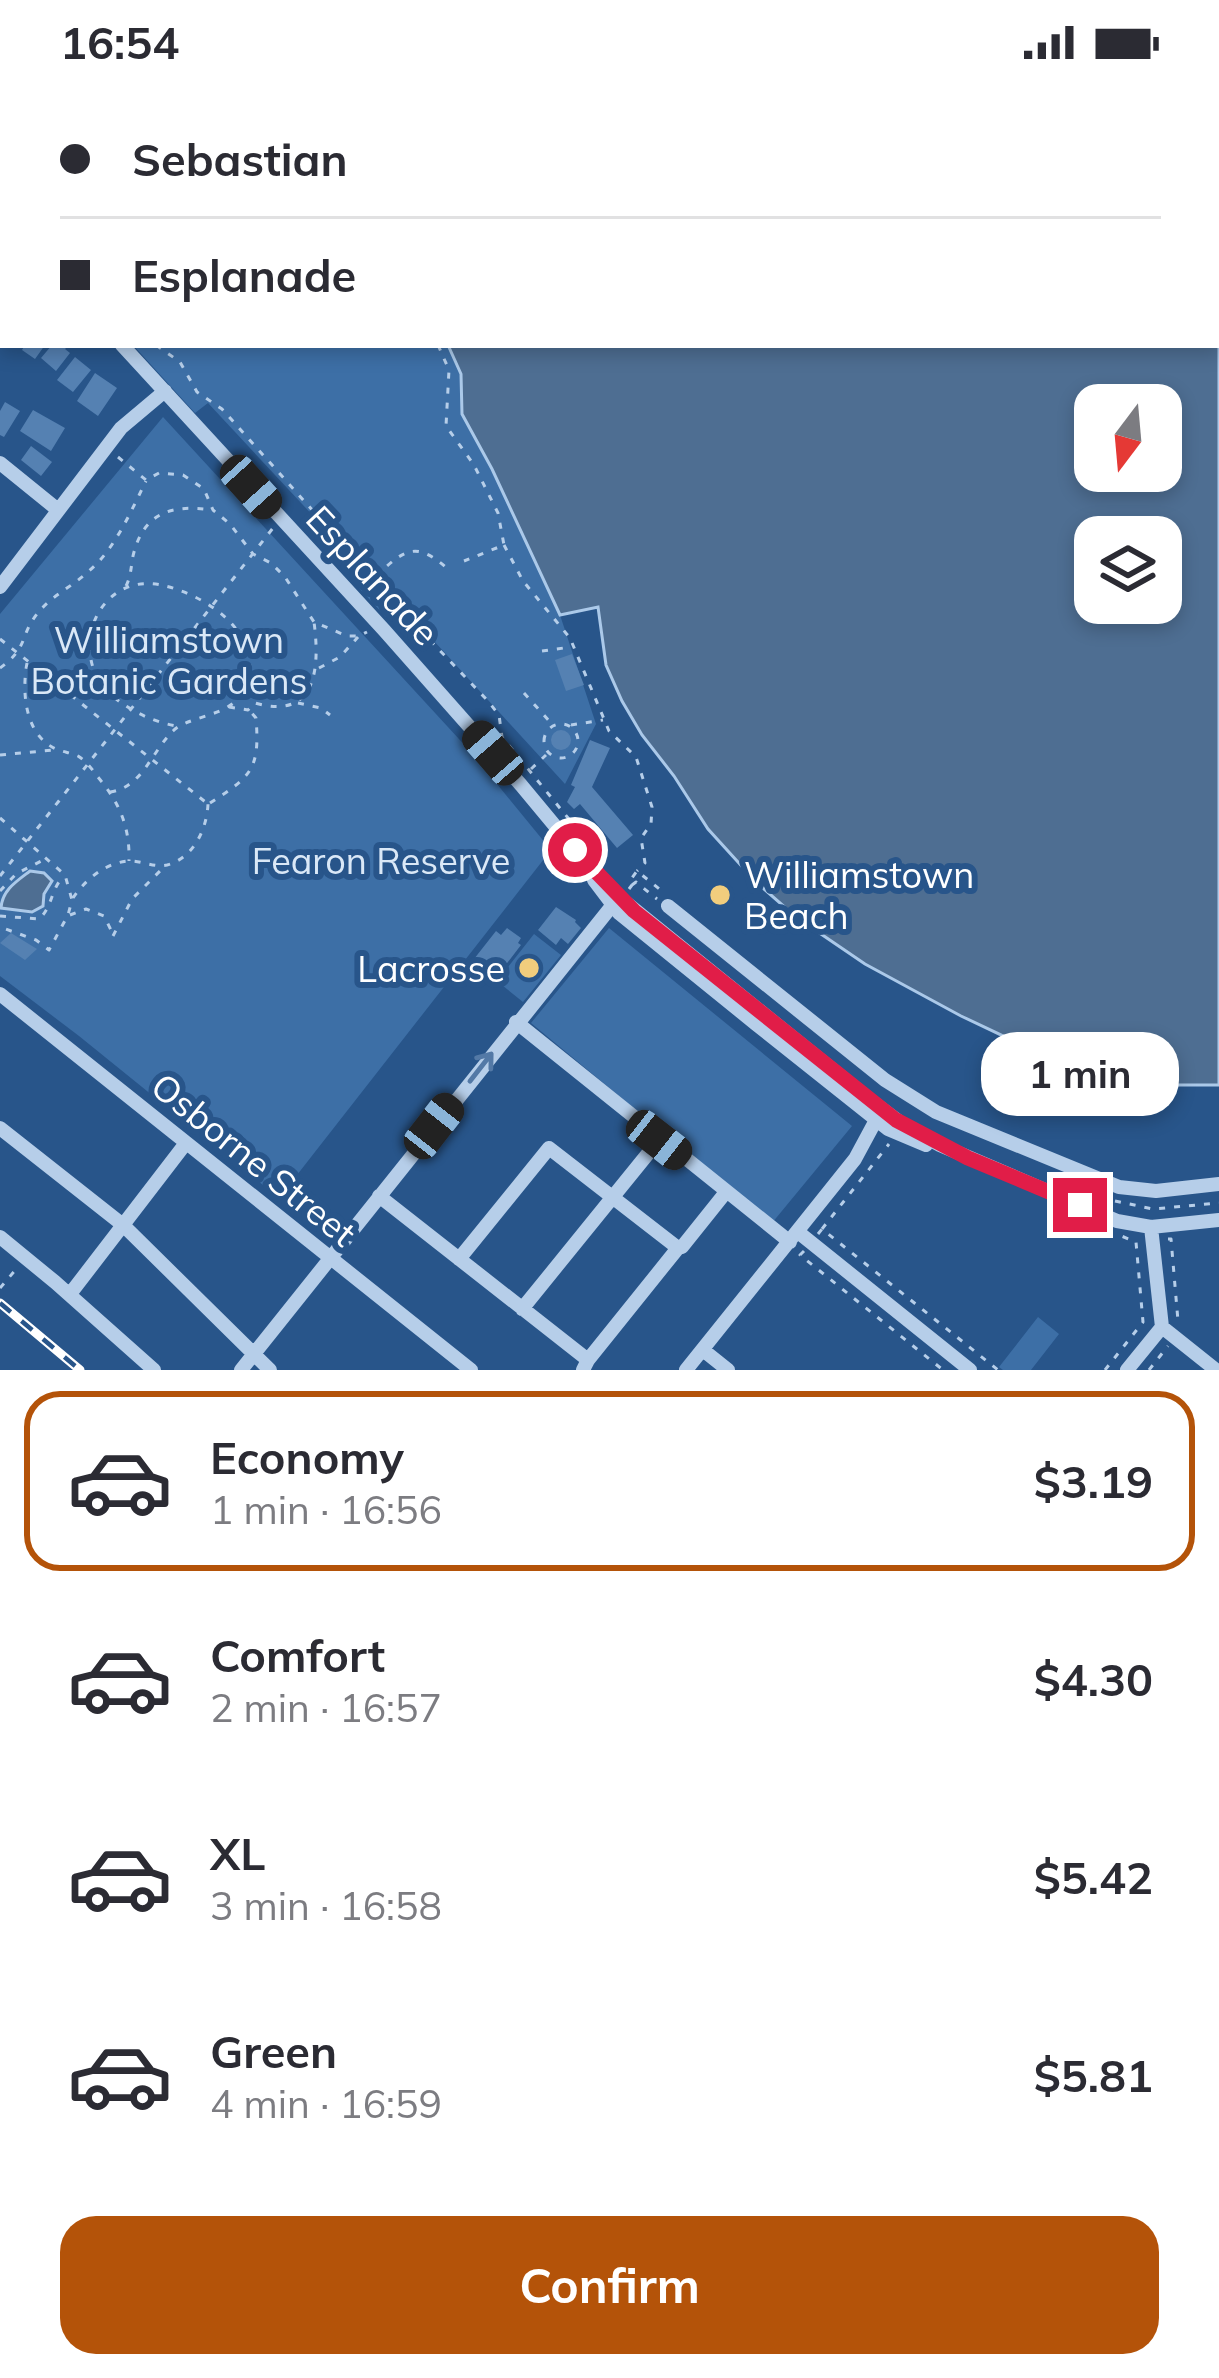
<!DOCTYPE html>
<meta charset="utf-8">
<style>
body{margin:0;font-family:Mulish,sans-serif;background:#f7f7f7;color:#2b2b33;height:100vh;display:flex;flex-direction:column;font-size:45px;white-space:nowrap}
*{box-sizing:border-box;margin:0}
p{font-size:39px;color:#7c7c81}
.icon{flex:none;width:66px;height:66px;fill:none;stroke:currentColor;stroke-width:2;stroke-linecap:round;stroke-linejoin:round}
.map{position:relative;height:1286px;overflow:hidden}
.panel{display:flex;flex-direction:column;background:#fff;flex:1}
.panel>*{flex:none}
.guide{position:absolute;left:0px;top:0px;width:1221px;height:264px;box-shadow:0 6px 18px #0003;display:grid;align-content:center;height:264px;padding:0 60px;background:#fff}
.needle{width:78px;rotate:196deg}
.fabs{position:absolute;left:1074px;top:300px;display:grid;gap:24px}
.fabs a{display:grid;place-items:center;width:108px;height:108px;border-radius:24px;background:#fff;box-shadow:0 6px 18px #0003;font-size:60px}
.end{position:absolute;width:54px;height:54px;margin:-27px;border:15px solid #e11d48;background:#fff;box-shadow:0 0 0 6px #fff}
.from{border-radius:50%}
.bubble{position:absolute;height:84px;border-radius:36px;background:#fff;box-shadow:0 6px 18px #0003;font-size:39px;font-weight:700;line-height:84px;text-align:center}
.car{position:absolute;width:36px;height:72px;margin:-36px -18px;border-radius:15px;box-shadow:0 0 9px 3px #0007;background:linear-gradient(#222 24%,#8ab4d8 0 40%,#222 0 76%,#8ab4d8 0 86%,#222 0)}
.guide b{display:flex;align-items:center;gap:42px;height:114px;font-size:45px}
.guide b+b{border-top:3px solid #e1e1e2}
.guide i{width:30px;height:30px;background:#2b2b33}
ul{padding:21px 0 0;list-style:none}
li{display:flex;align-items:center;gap:36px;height:180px;margin:0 24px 18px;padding:0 36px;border:6px solid transparent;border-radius:36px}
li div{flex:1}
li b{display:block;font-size:45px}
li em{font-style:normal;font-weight:700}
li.current{border-color:#b45309}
li>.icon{width:108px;height:108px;stroke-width:1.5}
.button{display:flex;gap:24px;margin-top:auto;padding:24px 60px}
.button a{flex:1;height:138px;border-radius:36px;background:#b45309;color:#fff;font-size:48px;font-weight:700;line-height:138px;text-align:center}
.status{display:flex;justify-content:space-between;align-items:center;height:84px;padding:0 60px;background:#fff;direction:ltr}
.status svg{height:33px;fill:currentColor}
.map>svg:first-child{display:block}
</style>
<div class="status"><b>16:54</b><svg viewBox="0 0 49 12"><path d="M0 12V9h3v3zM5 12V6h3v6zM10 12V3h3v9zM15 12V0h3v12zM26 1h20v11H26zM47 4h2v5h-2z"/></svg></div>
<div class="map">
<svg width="1219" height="1286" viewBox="0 0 1219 1286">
<rect width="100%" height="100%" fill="#28558a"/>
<path fill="#3d6fa6" d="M 0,0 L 85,0 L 90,3 L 3,3 L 3,97 L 0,94 Z
M 133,261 L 448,261 L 461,290 L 462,330 L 492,385 L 560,531 L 596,640 L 565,700 L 401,521 L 386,533 L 359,504 L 371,494 L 208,319 L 195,329 Z
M 163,333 L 470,667 L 551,766 L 279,1114 L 79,952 L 0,892 L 0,530 Z
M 609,844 L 852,1042 L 772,1139 L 531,939 Z
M 534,850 L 561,871 L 523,918 L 497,897 Z
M 1038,1233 L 1059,1250 L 1031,1286 L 1003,1286 L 999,1283 Z"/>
<path fill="#4e6e92" stroke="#abc9e9" stroke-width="3" fill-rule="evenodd" d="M 85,0 L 1219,0 L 1219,1001 L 1154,1001 L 1069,977 L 1018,959 L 961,932 L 865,880 L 796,833 L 757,799 L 708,745 L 674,692 L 642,651 L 622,617 L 606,581 L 598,523 L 560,531 L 492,385 L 462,330 L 461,290 L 448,261 L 1218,261 L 1218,3 L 90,3 ZM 1161,321 L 1161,387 L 1095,387 L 1095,321 ZM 1161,453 L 1161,519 L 1095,519 L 1095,453 Z
M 30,787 L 44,789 L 52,797 L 44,810 L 43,822 L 32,828 L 1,824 C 2,806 17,797 30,787 Z"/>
<path fill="#5581b2" d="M 25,261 L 45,261 L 35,275 L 22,266 Z
M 52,261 L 69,261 L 65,265 L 70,269 L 56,287 L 41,274 Z
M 75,273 L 91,286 L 73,308 L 57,296 Z
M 95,289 L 117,304 L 98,332 L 77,317 Z
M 5,318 L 20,327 L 4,353 L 0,351 L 0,327 Z
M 33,326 L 65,344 L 51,367 L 20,347 Z
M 31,362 L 52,378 L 41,392 L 21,376 Z
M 572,570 L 584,601 L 566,607 L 555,576 Z
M551 656a10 10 0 1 1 20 0a10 10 0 1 1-20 0Z
M 590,656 L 610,664 L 592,703 L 633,751 L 617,764 L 580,720 L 574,725 L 567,718 L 575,703 L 571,701 Z
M 556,823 L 576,836 L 575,838 L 581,844 L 568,860 L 561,854 L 556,861 L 538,846 Z
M 507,844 L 521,854 L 518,859 L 521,861 L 491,900 L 485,895 L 480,901 L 470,893 L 481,880 L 474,875 L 496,847 L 501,851 Z
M 11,849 L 37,865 L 25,876 L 0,859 Z"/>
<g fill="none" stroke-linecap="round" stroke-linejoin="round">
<path stroke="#b6cee9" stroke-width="3" stroke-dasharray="6 9" stroke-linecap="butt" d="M 3,0 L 5,3
M 0,87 L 3,90
M 156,261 L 180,278 L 197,308 L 222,325 L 406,531 L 488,617 L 499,631 L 502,653 L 599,772
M 438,261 L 449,286 L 446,342 L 474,381 L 498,429 L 504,461 L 464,477
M 118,373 L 146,396 L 159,389 L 183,391 L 204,405 L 213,426 L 230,440 L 253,470 L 271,479 L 285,493 L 314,538 L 347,552 L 359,552 L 367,548
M 504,461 L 523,497 L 570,554 L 609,647 L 636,673 L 652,723 L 651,740 L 641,754 L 645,779 L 637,787
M 376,492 C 405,465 416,456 449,486
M 126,502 C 131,492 131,483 133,472 C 143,429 171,420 211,426
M 0,555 L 208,720
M 542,567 L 571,563
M 27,579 C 22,606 24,647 52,663 C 60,668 70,668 78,672 C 86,677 92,685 97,692 C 119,718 130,742 129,777
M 0,584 C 29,563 19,553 37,530 C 52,511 72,503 89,487 C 115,465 131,427 146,397
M 319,584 L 340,573 L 358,553
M 524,609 L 551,639
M 298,619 L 321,624 L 330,631
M 229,623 L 248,626 L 255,619 C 317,637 320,583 314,538
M544 657a17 17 0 1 1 34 0a17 17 0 1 1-34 0Z
M 571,641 L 603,636
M 0,671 L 54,666
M 531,685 L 546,671
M 110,708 C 142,704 152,667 173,647 C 187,633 221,633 238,615 C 244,609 247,599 249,591 C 257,543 200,509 161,501 C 110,490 76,543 95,589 C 107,617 149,638 177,642
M 210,719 C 252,692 260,685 256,634 L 250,627
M 0,734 L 65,791 L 72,816 L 68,831 L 49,866 L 36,856 L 0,843
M 0,792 L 273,444
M 632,801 L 636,798 L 657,815
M 629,805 L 632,801 L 629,798 L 637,787 L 663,808
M 0,807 L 16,790 L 47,774
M 73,814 C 85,796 105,779 128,777 C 141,776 154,784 167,781 C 194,774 207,744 208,720
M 70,831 L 86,825 L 104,832 L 113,850
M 0,832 L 39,835 C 52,824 51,805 63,793
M 113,852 L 132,815 L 165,782
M 1115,1117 L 1153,1125 L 1219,1119
M 822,1145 L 889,1060
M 818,1150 L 822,1145 L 998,1286
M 1168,1155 L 1171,1155 L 1178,1237
M 804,1167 L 800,1171 L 943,1286
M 0,1204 L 18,1183
M 1105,1286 L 1143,1238 L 1136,1158 L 1119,1151
M 1149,1286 L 1168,1262"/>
<path stroke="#b6cee9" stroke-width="14" d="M 0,130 L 3,134
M 122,261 L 384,546 L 521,701 L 575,766 L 619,813 L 869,1015 L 905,1042 L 940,1061 L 1117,1137 L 1151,1143 L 1219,1136
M 0,379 L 58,426
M 0,503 L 121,344 L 165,307
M 594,796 L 619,829 L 756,940 L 888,1045 L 926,1061
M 668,822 L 885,996 L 936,1028 L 1119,1103 L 1156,1107 L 1219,1100
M 0,910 L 471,1286
M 516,938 L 790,1158
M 0,1044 L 123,1141 L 270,1286
M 379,1112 L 588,1276
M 798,1148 L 970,1286
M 0,1153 L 55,1198 L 154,1286
M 459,1175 L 549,1064 L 678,1164
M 70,1210 L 186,1059
M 522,1225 L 659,1056
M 1162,1243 L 1216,1286
M 703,1266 L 728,1286
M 241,1286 L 619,813
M 583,1286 L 588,1276 L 678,1164 L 682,1163 L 726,1108
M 686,1286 L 855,1075 L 876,1036
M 1127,1286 L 1162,1243 L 1151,1143"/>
<g stroke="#fff" stroke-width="9">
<path id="rail" d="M 0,1219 L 80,1286"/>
</g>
<use href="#rail" stroke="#28558a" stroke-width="4.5" stroke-dasharray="14" stroke-linecap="butt"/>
</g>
<defs><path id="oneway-shaft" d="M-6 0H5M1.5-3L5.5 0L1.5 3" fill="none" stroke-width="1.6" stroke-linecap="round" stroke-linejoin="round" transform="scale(3)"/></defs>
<use stroke="#5379a6" href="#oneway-shaft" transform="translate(481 983) rotate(-52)"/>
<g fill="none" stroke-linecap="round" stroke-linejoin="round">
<path stroke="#e11d48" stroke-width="15" d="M 575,766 L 634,827 L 896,1036 L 968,1074 L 1080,1121"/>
</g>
<g fill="#f1cd7d" stroke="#28558a" stroke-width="4.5">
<circle cx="720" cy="811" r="12"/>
<circle cx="529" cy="884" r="12"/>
</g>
<g text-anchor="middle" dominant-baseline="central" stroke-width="12" stroke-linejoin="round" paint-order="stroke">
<g font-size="36" fill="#fff" stroke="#28558a">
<text transform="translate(373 491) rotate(47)">Esplanade</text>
<text transform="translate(254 1075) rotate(39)">Osborne Street</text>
</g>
<g font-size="36" fill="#dae8f7" stroke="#28558a">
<text x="169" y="555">Williamstown<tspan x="169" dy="41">Botanic Gardens</tspan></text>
<text x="381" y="776">Fearon Reserve</text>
</g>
<g font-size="36" fill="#fff" stroke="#28558a" text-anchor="start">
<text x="744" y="790">Williamstown<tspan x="744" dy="41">Beach</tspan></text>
<text x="505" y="884" text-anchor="end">Lacrosse</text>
</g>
</g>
</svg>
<div class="fabs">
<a><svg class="needle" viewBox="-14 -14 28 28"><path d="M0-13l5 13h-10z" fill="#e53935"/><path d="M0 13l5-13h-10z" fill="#7c7c81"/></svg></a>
<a><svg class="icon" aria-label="layers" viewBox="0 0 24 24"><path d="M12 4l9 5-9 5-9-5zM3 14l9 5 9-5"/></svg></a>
</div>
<i class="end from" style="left:575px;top:766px"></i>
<i class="end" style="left:1080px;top:1121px"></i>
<div class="bubble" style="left:981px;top:948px;width:198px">1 min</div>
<i class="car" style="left:251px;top:403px;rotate:138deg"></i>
<i class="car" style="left:493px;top:669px;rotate:319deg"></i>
<i class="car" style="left:434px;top:1042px;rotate:38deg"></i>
<i class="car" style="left:659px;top:1056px;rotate:128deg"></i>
<div class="guide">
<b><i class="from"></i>Sebastian</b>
<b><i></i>Esplanade</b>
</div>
</div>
<section class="panel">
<ul>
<li class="current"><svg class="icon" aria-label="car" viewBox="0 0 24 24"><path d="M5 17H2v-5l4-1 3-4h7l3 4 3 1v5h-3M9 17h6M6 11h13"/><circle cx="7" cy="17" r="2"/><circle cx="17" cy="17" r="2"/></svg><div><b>Economy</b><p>1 min · 16:56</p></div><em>$3.19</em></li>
<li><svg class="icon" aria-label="car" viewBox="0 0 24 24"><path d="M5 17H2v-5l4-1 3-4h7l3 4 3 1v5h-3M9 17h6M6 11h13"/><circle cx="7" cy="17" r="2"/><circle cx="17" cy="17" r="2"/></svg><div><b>Comfort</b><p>2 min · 16:57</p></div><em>$4.30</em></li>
<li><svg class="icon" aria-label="car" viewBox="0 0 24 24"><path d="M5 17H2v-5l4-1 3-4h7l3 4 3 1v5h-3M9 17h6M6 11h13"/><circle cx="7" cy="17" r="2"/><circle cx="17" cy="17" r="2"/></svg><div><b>XL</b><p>3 min · 16:58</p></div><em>$5.42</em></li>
<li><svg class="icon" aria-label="car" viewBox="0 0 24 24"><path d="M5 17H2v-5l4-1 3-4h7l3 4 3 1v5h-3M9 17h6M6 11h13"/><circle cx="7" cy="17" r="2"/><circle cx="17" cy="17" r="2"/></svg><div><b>Green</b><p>4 min · 16:59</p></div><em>$5.81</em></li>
</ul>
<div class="button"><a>Confirm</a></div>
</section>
